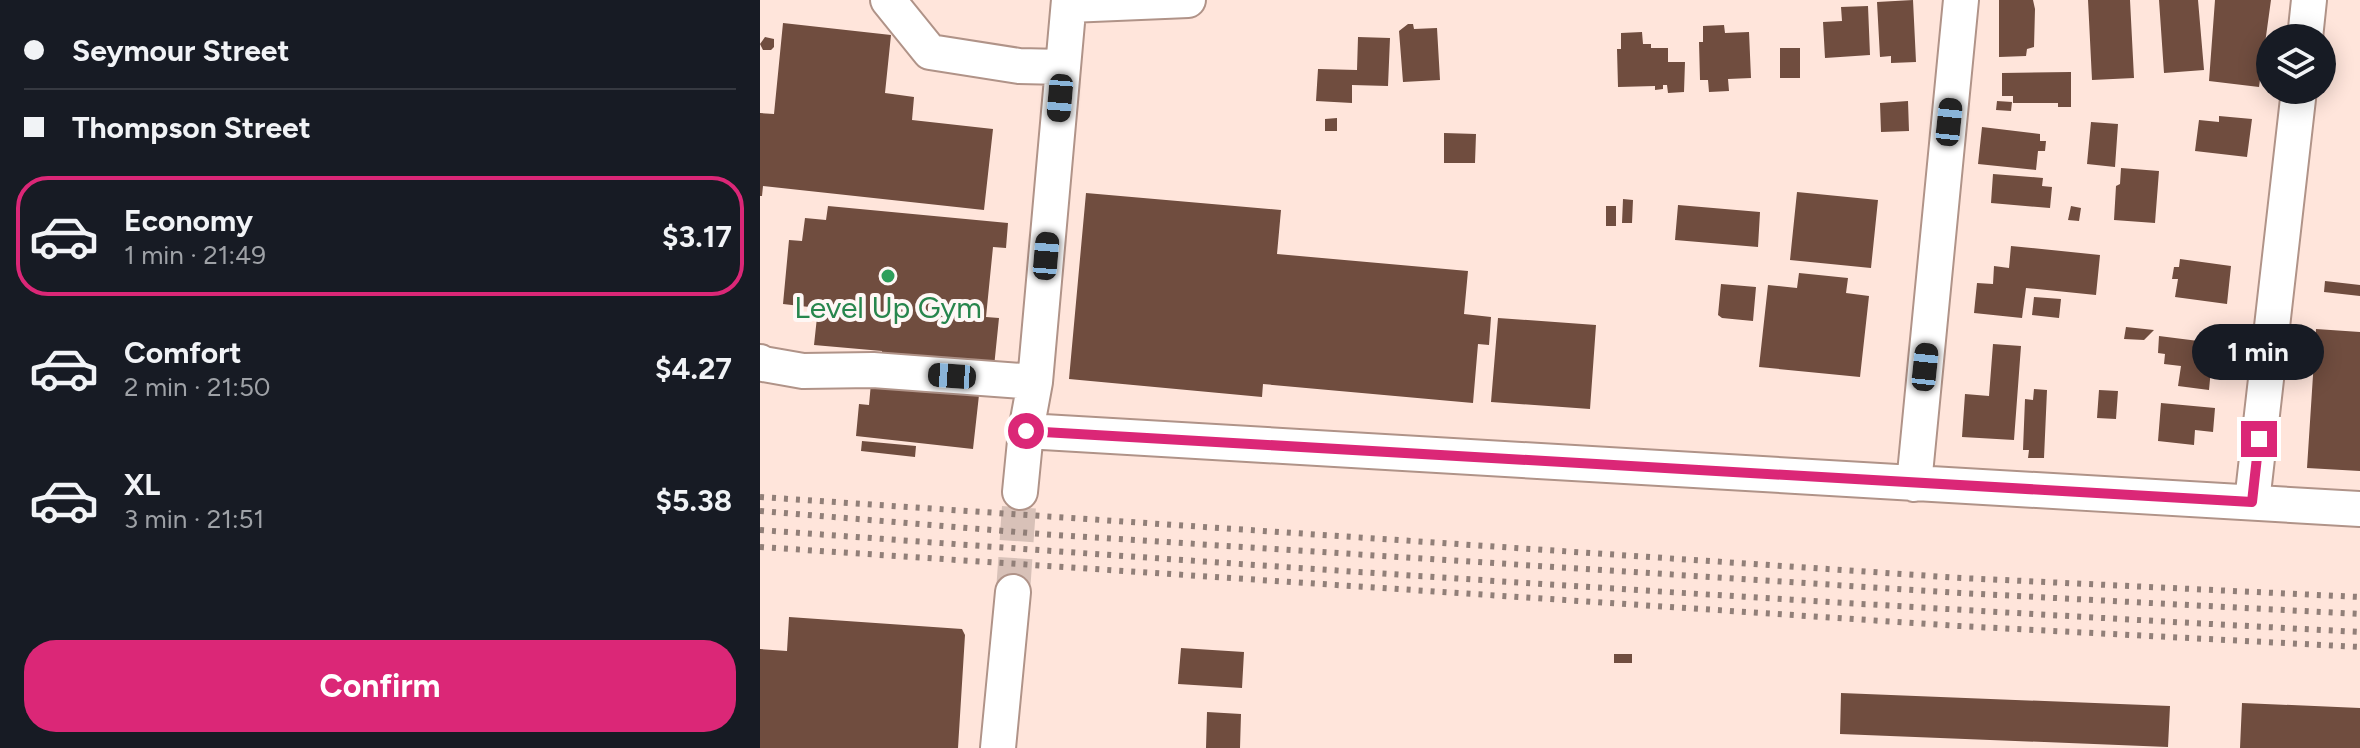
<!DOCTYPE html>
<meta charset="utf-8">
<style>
body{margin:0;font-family:Figtree,sans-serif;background:#20242c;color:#f1f3f6;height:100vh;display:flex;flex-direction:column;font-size:30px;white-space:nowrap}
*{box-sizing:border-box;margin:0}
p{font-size:26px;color:#9ea1a6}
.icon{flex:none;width:44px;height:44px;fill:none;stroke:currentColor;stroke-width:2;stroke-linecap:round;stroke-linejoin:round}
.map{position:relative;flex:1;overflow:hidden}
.panel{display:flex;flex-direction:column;background:#171b24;width:760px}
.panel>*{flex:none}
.banner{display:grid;align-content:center;height:176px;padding:0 24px;background:#171b24}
.fabs{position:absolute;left:1496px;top:24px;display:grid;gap:16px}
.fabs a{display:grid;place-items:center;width:80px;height:80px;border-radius:50%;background:#171b24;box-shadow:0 4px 20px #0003;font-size:40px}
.end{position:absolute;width:36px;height:36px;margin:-18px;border:10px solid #db2777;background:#fff;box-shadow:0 0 0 4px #fff}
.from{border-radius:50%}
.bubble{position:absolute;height:56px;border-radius:28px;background:#171b24;box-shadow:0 4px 20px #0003;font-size:26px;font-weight:700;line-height:56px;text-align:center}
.car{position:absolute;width:24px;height:48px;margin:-24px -12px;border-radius:10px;box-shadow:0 0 6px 2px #0007;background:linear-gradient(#222 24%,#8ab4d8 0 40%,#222 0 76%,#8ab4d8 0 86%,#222 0)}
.banner b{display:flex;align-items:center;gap:28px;height:76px;font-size:30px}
.banner b+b{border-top:2px solid #363941}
.banner i{width:20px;height:20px;background:#f1f3f6}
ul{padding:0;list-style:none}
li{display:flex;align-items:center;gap:24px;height:120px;margin:0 16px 12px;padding:0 8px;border:4px solid transparent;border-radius:32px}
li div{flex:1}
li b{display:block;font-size:30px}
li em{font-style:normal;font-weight:700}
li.current{border-color:#db2777}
li>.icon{width:72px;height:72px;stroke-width:1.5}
.cta{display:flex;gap:16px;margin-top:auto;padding:16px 24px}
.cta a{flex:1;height:92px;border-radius:32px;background:#db2777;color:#fff;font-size:32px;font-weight:700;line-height:92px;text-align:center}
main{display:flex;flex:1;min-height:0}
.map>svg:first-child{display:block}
</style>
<main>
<section class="panel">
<div class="banner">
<b><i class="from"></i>Seymour Street</b>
<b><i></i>Thompson Street</b>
</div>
<ul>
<li class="current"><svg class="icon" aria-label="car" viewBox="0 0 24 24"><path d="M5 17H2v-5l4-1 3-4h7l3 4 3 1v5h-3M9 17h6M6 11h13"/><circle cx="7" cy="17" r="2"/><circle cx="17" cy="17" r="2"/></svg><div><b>Economy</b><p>1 min · 21:49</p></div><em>$3.17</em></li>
<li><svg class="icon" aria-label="car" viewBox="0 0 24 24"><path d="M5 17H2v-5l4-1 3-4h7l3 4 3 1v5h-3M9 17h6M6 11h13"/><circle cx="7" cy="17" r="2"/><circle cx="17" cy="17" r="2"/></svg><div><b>Comfort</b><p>2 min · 21:50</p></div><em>$4.27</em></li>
<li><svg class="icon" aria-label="car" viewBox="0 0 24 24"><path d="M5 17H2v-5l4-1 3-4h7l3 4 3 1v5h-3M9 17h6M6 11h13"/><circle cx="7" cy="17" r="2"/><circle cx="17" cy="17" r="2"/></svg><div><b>XL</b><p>3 min · 21:51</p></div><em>$5.38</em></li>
</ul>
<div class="cta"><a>Confirm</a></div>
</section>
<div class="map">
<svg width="1600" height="748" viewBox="0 0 1600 748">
<rect width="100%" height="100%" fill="#ffe5db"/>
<path fill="#704d3f" d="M 1153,0 L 1156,62 L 1131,63 L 1131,56 L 1120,57 L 1117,2 Z
M 1239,0 L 1273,0 L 1275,9 L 1274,47 L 1267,49 L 1266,56 L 1239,57 Z
M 1328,0 L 1370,0 L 1374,78 L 1332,80 Z
M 1399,0 L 1438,0 L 1444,70 L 1404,73 Z
M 1455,0 L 1511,0 L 1499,87 L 1449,81 Z
M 1108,6 L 1110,55 L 1065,58 L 1063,22 L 1082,21 L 1081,7 Z
M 23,23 L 131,35 L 125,93 L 154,97 L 152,120 L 233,129 L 224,210 L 3,186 L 2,196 L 0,196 L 0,113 L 14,114 Z
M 648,24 L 653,24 L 654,29 L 677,28 L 680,80 L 643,82 L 639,31 Z
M 964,25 L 965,33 L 989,32 L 991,78 L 968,79 L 969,91 L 949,92 L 948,80 L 940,80 L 939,42 L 943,42 L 943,26 Z
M 882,32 L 883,44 L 891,44 L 891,48 L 908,48 L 908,62 L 925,62 L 924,92 L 908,93 L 907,85 L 903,85 L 903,89 L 895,90 L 895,86 L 858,87 L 857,49 L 861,49 L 861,33 Z
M 5,37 L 14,39 L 14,47 L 11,50 L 3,50 L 0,44 Z
M 598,37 L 630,38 L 628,86 L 592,85 L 592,103 L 556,101 L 558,69 L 597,70 Z
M 1020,48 L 1040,48 L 1040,78 L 1020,78 Z
M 1311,72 L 1311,107 L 1298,107 L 1298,103 L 1253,103 L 1253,96 L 1242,96 L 1242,73 Z
M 1148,101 L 1149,131 L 1121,132 L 1120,103 Z
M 1237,101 L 1252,102 L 1251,111 L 1236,110 Z
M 1459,116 L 1492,119 L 1487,157 L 1435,151 L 1439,120 L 1459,122 Z
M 577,118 L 577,131 L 565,131 L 565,119 Z
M 1331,122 L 1358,124 L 1355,167 L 1327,164 Z
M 1222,127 L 1280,134 L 1280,141 L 1286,141 L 1285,151 L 1278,151 L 1276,170 L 1218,164 Z
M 684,133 L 716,134 L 715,163 L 684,163 Z
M 1361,168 L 1399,171 L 1395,223 L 1354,220 L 1356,186 L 1360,184 Z
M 1233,174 L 1283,178 L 1282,186 L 1292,187 L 1290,208 L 1231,203 Z
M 1037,192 L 1118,200 L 1111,268 L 1030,260 Z
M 326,193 L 521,210 L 517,254 L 708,271 L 704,314 L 731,317 L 729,345 L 718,344 L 713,403 L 503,384 L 502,397 L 309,379 Z
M 863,199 L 873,200 L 872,223 L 862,223 Z
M 918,205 L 1000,212 L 998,247 L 915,240 Z
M 68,206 L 248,223 L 246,248 L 233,247 L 226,317 L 239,318 L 234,367 L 122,356 L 122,351 L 54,345 L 58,308 L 23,304 L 29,240 L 42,241 L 45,218 L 66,220 Z
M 846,206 L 856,206 L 856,226 L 846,226 Z
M 1311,206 L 1321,208 L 1319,221 L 1308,220 Z
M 1251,246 L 1340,255 L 1336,295 L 1266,288 L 1262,318 L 1214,313 L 1217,283 L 1233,284 L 1234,266 L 1249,268 Z
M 1420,259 L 1471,266 L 1467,304 L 1415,297 L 1418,279 L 1412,279 L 1414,267 L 1419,267 Z
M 1039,273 L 1088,278 L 1086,293 L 1109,296 L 1100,377 L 999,367 L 1008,285 L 1037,288 Z
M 1565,281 L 1600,285 L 1600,296 L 1564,292 Z
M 961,284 L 996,287 L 993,321 L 962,318 L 958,315 Z
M 1274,297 L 1301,299 L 1299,318 L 1272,315 Z
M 738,318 L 836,325 L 830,409 L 731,402 Z
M 1366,327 L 1394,330 L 1384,340 L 1364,339 Z
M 1556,329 L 1600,332 L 1600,471 L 1547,468 Z
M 1399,336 L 1462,344 L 1459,370 L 1451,369 L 1449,390 L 1418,386 L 1421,366 L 1404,364 L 1405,354 L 1398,353 Z
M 1233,344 L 1261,346 L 1254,440 L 1202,437 L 1205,394 L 1229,396 Z
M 111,383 L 219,395 L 213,449 L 96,436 L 99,404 L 109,405 Z
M 1274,389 L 1287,390 L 1284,458 L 1268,458 L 1269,450 L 1263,450 L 1265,399 L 1273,400 Z
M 1339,390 L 1358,391 L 1356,419 L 1337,418 Z
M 1401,403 L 1455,408 L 1453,432 L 1435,430 L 1434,445 L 1398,441 Z
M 102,441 L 156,446 L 155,457 L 101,451 Z
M 29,617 L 202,629 L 205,635 L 198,748 L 0,748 L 0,649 L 27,651 Z
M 421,648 L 484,652 L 482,688 L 418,684 Z
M 854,654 L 872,654 L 872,663 L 854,663 Z
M 1081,693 L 1410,706 L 1408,747 L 1080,734 Z
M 1482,703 L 1600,708 L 1600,748 L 1480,748 Z
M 447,712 L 481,714 L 480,748 L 446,748 Z"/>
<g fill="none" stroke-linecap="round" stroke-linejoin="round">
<path stroke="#d8c1b8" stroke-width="34" stroke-dasharray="34 17" stroke-linecap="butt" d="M 253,592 L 260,492"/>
<g stroke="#b09388" stroke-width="38">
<path id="minor" d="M 128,0 L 170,52 L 259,66 L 303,67
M 309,5 L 428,0
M 1545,38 L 1549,0
M 0,362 L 3,364 L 43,371 L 113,370 L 275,382
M 266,431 L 1600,509
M 1154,484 L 1201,0
M 260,492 L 266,431 L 275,382 L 309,0
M 1492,502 L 1539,90
M 238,748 L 253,592"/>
</g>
<use href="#minor" stroke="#fff" stroke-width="34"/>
<path stroke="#917f78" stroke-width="6" stroke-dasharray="4 8" stroke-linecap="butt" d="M 0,497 L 1201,578 L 1600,597
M 0,511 L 281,534 L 1200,593 L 1600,614
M 0,530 C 533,569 1066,604 1600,632
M 0,547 L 1199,626 L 1600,647"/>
</g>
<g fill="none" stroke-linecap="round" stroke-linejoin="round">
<path stroke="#db2777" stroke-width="10" d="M 266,431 L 1492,502 L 1499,439"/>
</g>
<circle fill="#2e9e5b" stroke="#fef7f5" stroke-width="3" cx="128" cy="276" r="8"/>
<g text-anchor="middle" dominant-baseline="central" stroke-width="8" stroke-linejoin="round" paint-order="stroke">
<g font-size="30" fill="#27864d" stroke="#fef7f5">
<text x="128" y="307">Level Up Gym</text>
</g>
</g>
</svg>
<div class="fabs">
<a><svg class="icon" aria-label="layers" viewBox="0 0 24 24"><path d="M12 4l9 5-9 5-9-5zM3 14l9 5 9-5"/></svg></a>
</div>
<i class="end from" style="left:266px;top:431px"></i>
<i class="end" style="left:1499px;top:439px"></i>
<div class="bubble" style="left:1432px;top:324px;width:132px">1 min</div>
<i class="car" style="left:300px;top:98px;rotate:185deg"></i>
<i class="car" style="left:1189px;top:122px;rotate:6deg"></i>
<i class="car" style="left:286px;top:256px;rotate:5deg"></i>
<i class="car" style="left:1165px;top:367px;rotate:6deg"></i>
<i class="car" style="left:192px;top:376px;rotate:274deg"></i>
</div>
</main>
